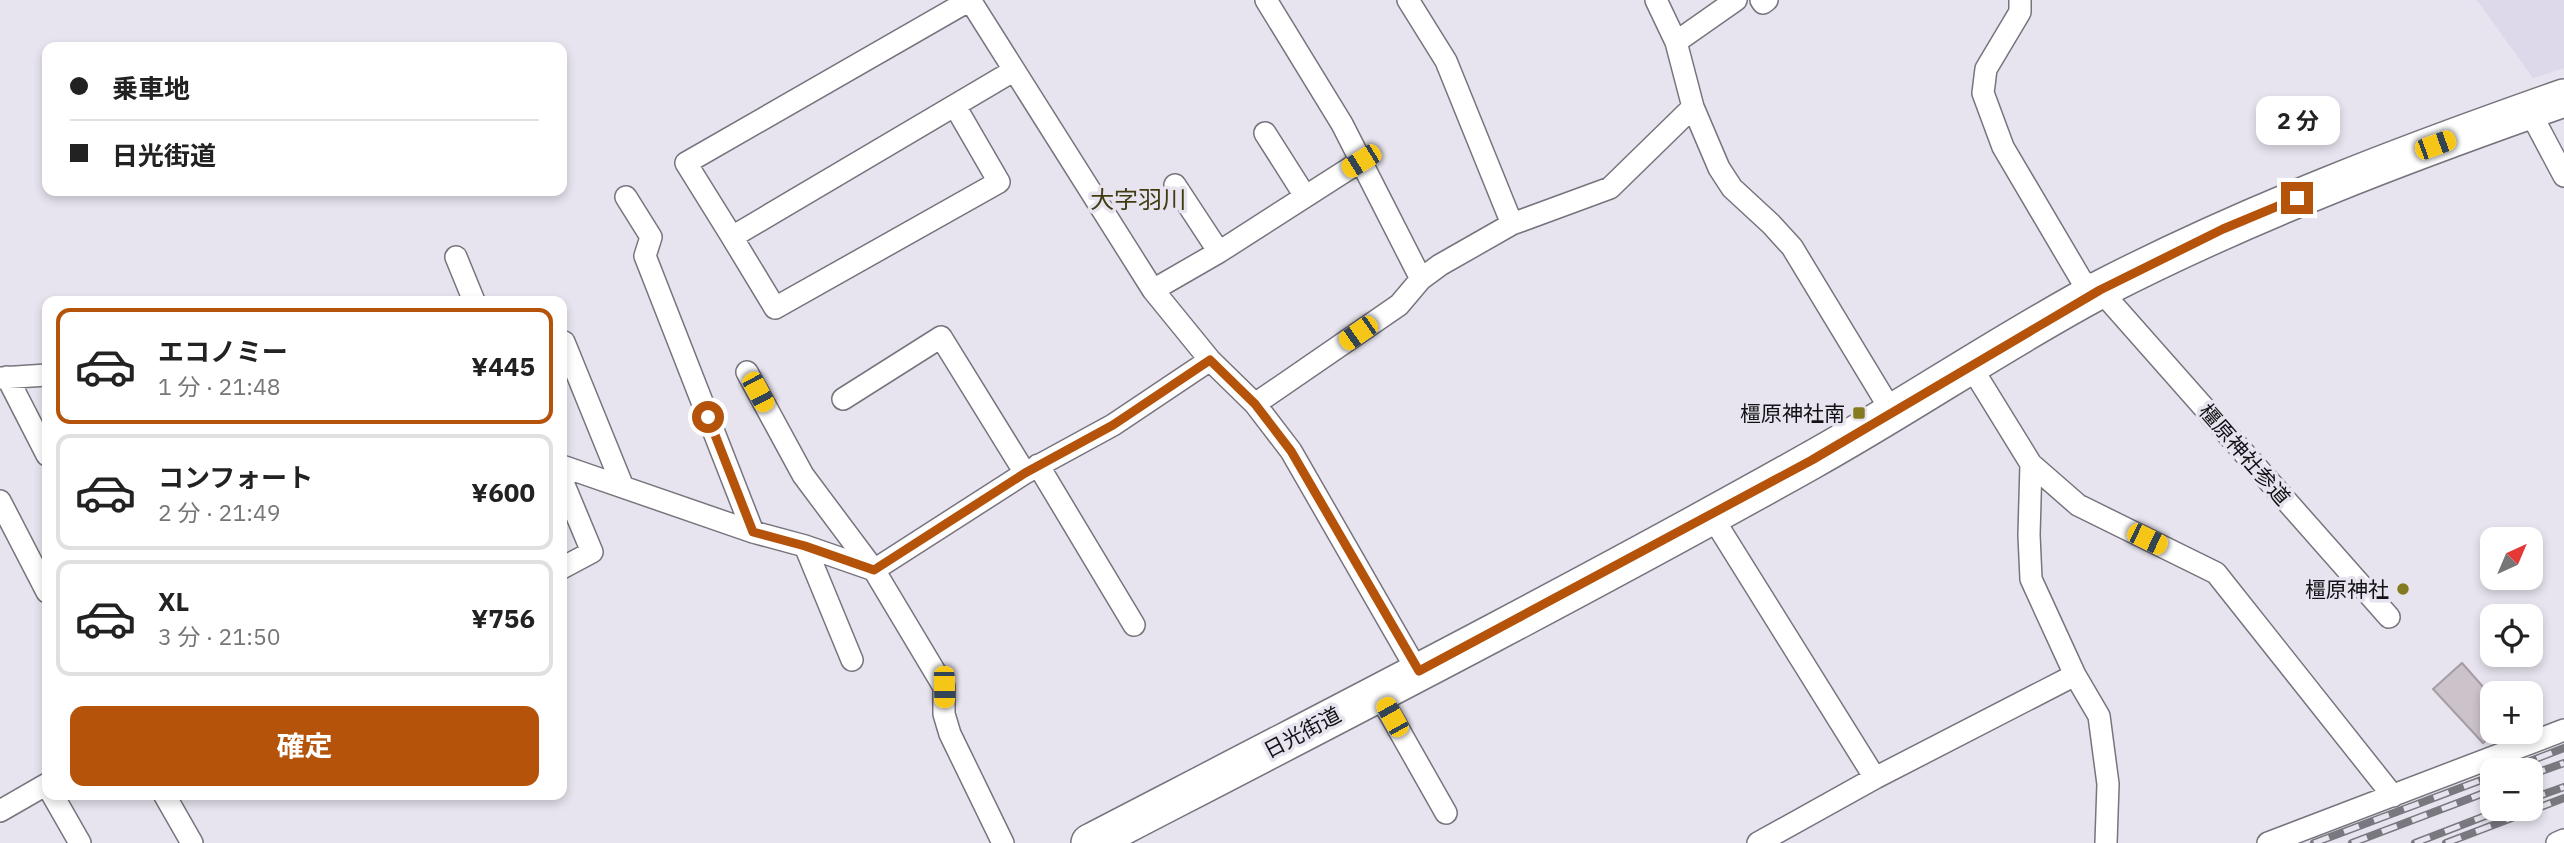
<!DOCTYPE html>
<html lang="ja">
<meta charset="utf-8">
<style>
body{margin:0;font-family:"IBM Plex Sans","Noto Sans JP",sans-serif;background:#f2f2f2;color:#222;height:100vh;display:flex;flex-direction:column;font-size:26px;white-space:nowrap}
*{box-sizing:border-box;margin:0}
p{font-size:23px;color:#767676}
.icon{flex:none;width:38px;height:38px;fill:none;stroke:currentColor;stroke-width:2;stroke-linecap:round;stroke-linejoin:round}
.map{position:relative;flex:1;overflow:hidden}
.details{position:absolute;left:42px;top:296px;width:525px;height:504px;display:flex;flex-direction:column;background:#fff;border-radius:14px;box-shadow:0 4px 10px #0003}
.details>*{flex:none}
.hud{position:absolute;left:42px;top:42px;width:525px;height:154px;border-radius:14px;box-shadow:0 4px 10px #0003;display:grid;align-content:center;height:154px;padding:0 28px;background:#fff}
.needle{width:46px;rotate:44deg}
.tools{position:absolute;left:2480px;top:527px;display:grid;gap:14px}
.tools a{display:grid;place-items:center;width:63px;height:63px;border-radius:14px;background:#fff;box-shadow:0 4px 10px #0003;font-size:35px}
.end{position:absolute;width:32px;height:32px;margin:-16px;border:9px solid #b45309;background:#fff;box-shadow:0 0 0 4px #fff}
.from{border-radius:50%}
.bubble{position:absolute;height:49px;border-radius:14px;background:#fff;box-shadow:0 4px 10px #0003;font-size:23px;font-weight:700;line-height:49px;text-align:center}
.car{position:absolute;width:21px;height:42px;margin:-21px -10px;border-radius:9px;box-shadow:0 0 5px 2px #0007;background:linear-gradient(#f5c518 24%,#345 0 40%,#f5c518 0 76%,#345 0 86%,#f5c518 0)}
.hud b{display:flex;align-items:center;gap:24px;height:66px;font-size:26px}
.hud b+b{border-top:2px solid #e0e0e0}
.hud i{width:18px;height:18px;background:#222}
ul{padding:12px 0 0;list-style:none}
li{display:flex;align-items:center;gap:21px;height:116px;margin:0 14px 10px;padding:0 14px;border:4px solid #e0e0e0;border-radius:14px}
li div{flex:1}
li b{display:block;font-size:26px}
li em{font-style:normal;font-weight:700}
li.current{border-color:#b45309}
li>.icon{width:63px;height:63px;stroke-width:1.5}
.cta{display:flex;gap:14px;margin-top:auto;padding:14px 28px}
.cta a{flex:1;height:80px;border-radius:14px;background:#b45309;color:#fff;font-size:28px;font-weight:700;line-height:80px;text-align:center}
.map>svg:first-child{display:block}
</style>
<div class="map">
<svg width="2564" height="843" viewBox="0 0 2564 843">
<rect width="100%" height="100%" fill="#e7e4ef"/>
<path fill="#ddd8ea" d="M 2477,0 L 2564,0 L 2564,68 L 2533,78 Z"/>
<path fill="#ccc2ca" stroke="#a69da4" stroke-width="2" d="M 2462,663 L 2492,697 L 2492,735 L 2483,743 L 2433,689 Z"/>
<g fill="none" stroke-linecap="round" stroke-linejoin="round">
<g stroke="#77747e" stroke-width="24">
<path id="street" d="M 970,0 L 1153,290 L 1210,360 L 1255,404 L 1291,451 L 1418,672
M 1266,0 L 1342,124 L 1421,279
M 1408,0 L 1446,61 L 1512,224
M 1656,0 L 1676,42 L 1693,107 L 1719,168 L 1732,188 L 1771,224 L 1792,247 L 1892,412
M 1761,0 L 1763,3 L 1767,0
M 2020,0 L 2020,12 L 1986,69 L 1983,93 L 2003,147 L 2082,281 L 2100,290 L 2389,617
M 1676,42 L 1736,0
M 955,106 L 999,182 L 775,308 L 732,237 L 1013,71
M 2529,110 L 2564,176
M 1265,133 L 1305,196
M 1175,185 L 1219,252
M 626,197 L 651,237 L 645,256 L 753,532
M 732,237 L 686,163 L 970,0
M 456,257 L 474,301
M 1153,290 L 1219,252 L 1361,161
M 564,342 L 623,487
M 1970,365 L 2031,464 L 2029,535 L 2031,579 L 2075,675 L 2099,716 L 2108,784 L 2106,843
M 747,372 L 803,475 L 874,570 L 944,687 L 944,714 L 950,734 L 1003,843
M 7,377 L 47,455
M 0,378 L 47,375
M 843,399 L 941,337 L 1025,473
M 1255,404 L 1399,305 L 1421,279 L 1440,265 L 1512,224 L 1610,188 L 1693,107
M 2031,464 L 2078,505 L 2216,573 L 2393,796
M 1038,465 L 1134,625
M 562,466 L 753,532 L 805,546 L 874,570
M 562,480 L 592,552 L 562,568
M 0,501 L 47,592
M 1711,515 L 1875,778
M 805,546 L 852,660
M 874,570 L 1025,473 L 1113,425 L 1210,360
M 1378,693 L 1446,813
M 52,794 L 80,843
M 164,794 L 192,843
M 0,811 L 47,784
M 1758,843 L 1875,778 L 2075,675
M 2268,843 L 2564,730
M 2557,843 L 2564,840"/>
</g>
<g stroke="#77747e" stroke-width="40">
<path id="highway" d="M 1090,843 C 1331,718 1573,594 1810,461 C 1909,406 2003,341 2103,288 C 2251,212 2407,153 2564,98"/>
</g>
<use href="#street" stroke="#fff" stroke-width="21"/>
<use href="#highway" stroke="#fff" stroke-width="37"/>
<g stroke="#7a787f" stroke-width="8">
<path id="rail" d="M 2507,770 L 2564,748
M 2530,775 L 2564,763
M 2530,799 L 2564,787
M 2314,843 L 2492,776
M 2352,843 L 2492,790
M 2415,843 L 2506,808
M 2446,843 L 2564,798"/>
</g>
<use href="#rail" stroke="#e7e4ef" stroke-width="5" stroke-dasharray="16" stroke-linecap="butt"/>
</g>
<g fill="none" stroke-linecap="round" stroke-linejoin="round">
<path stroke="#b45309" stroke-width="9" d="M 708,417 L 753,532 L 805,546 L 874,570 L 1025,473 L 1113,425 L 1210,360 L 1255,404 L 1291,451 L 1419,671 L 1812,460 L 2100,290 L 2223,229 L 2297,198"/>
</g>
<g fill="#847a1f" stroke="#e7e4ef" stroke-width="2.5">
<rect x="1852" y="406" width="14" height="14" rx="3.5"/>
<circle cx="2403" cy="589" r="7"/>
</g>
<g text-anchor="middle" dominant-baseline="central" stroke-width="7" stroke-linejoin="round" paint-order="stroke">
<g font-size="21" fill="#121115" stroke="#e7e4ef" text-anchor="end">
<text x="1845" y="413">橿原神社南</text>
<text x="2389" y="589">橿原神社</text>
</g>
<g font-size="21" fill="#121115" stroke="#e7e4ef">
<text transform="translate(2245 454) rotate(49)">橿原神社参道</text>
<text transform="translate(1302 732) rotate(-28)">日光街道</text>
</g>
<g font-size="24" fill="#403b11" stroke="#e7e4ef">
<text x="1138" y="199">大字羽川</text>
</g>
</g>
</svg>
<div class="tools">
<a><svg class="needle" viewBox="-14 -14 28 28"><path d="M0-13l5 13h-10z" fill="#e53935"/><path d="M0 13l5-13h-10z" fill="#767676"/></svg></a>
<a><svg class="icon" aria-label="locate" viewBox="0 0 24 24"><circle cx="12" cy="12" r="6"/><path d="M12 2v4M12 18v4M2 12h4M18 12h4"/></svg></a>
<a>+</a>
<a>−</a>
</div>
<i class="end from" style="left:708px;top:417px"></i>
<i class="end" style="left:2297px;top:198px"></i>
<div class="bubble" style="left:2256px;top:96px;width:84px">2 分</div>
<i class="car" style="left:2435px;top:145px;rotate:70deg"></i>
<i class="car" style="left:1361px;top:161px;rotate:238deg"></i>
<i class="car" style="left:1358px;top:333px;rotate:235deg"></i>
<i class="car" style="left:758px;top:392px;rotate:152deg"></i>
<i class="car" style="left:2147px;top:539px;rotate:116deg"></i>
<i class="car" style="left:944px;top:687px;rotate:179deg"></i>
<i class="car" style="left:1392px;top:717px;rotate:331deg"></i>
<div class="hud">
<b><i class="from"></i>乗車地</b>
<b><i></i>日光街道</b>
</div>
<section class="details">
<ul>
<li class="current"><svg class="icon" aria-label="car" viewBox="0 0 24 24"><path d="M5 17H2v-5l4-1 3-4h7l3 4 3 1v5h-3M9 17h6M6 11h13"/><circle cx="7" cy="17" r="2"/><circle cx="17" cy="17" r="2"/></svg><div><b>エコノミー</b><p>1 分 · 21:48</p></div><em>¥445</em></li>
<li><svg class="icon" aria-label="car" viewBox="0 0 24 24"><path d="M5 17H2v-5l4-1 3-4h7l3 4 3 1v5h-3M9 17h6M6 11h13"/><circle cx="7" cy="17" r="2"/><circle cx="17" cy="17" r="2"/></svg><div><b>コンフォート</b><p>2 分 · 21:49</p></div><em>¥600</em></li>
<li><svg class="icon" aria-label="car" viewBox="0 0 24 24"><path d="M5 17H2v-5l4-1 3-4h7l3 4 3 1v5h-3M9 17h6M6 11h13"/><circle cx="7" cy="17" r="2"/><circle cx="17" cy="17" r="2"/></svg><div><b>XL</b><p>3 分 · 21:50</p></div><em>¥756</em></li>
</ul>
<div class="cta"><a>確定</a></div>
</section>
</div>
